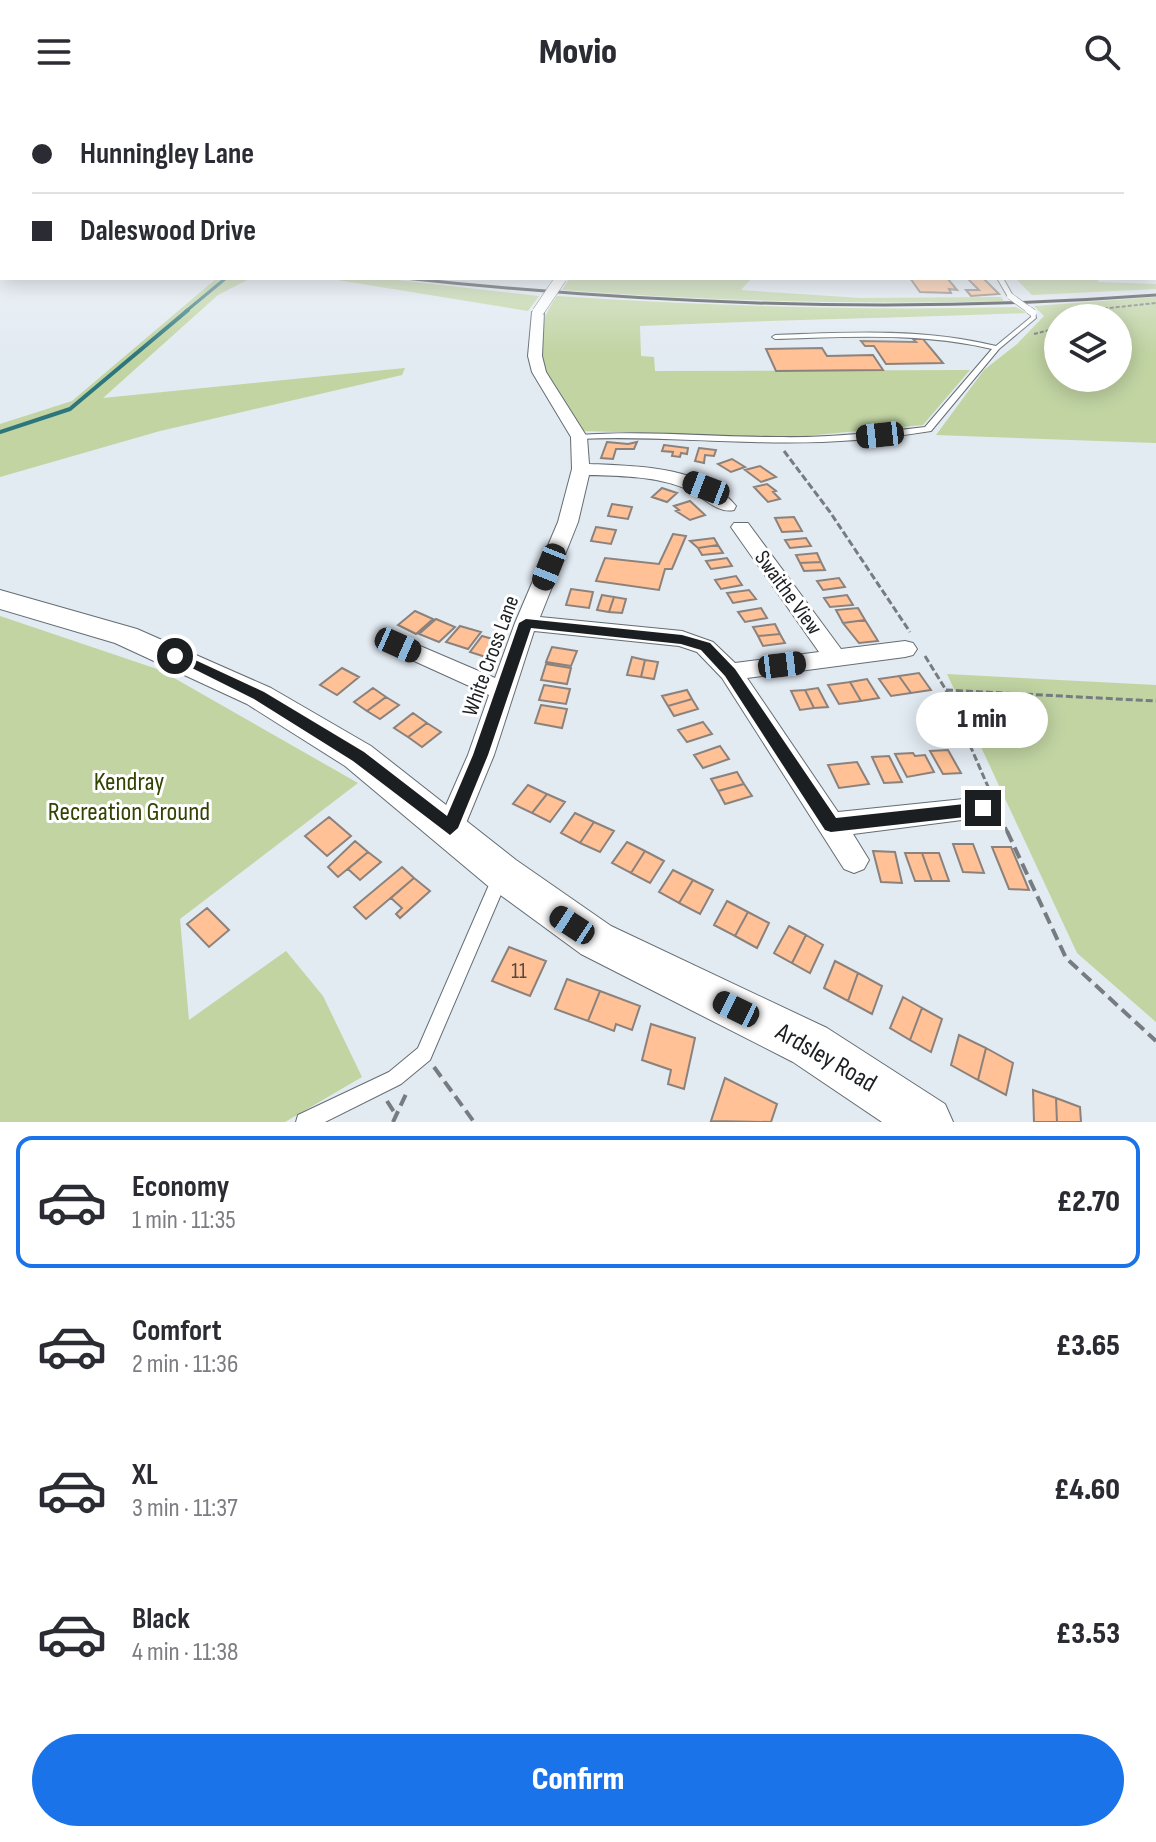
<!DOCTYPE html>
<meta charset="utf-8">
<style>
body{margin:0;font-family:"Sofia Sans Condensed",sans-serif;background:#f7f7f7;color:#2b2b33;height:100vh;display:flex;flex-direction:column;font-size:30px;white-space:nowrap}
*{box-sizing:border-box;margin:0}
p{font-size:26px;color:#7c7c81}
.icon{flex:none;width:44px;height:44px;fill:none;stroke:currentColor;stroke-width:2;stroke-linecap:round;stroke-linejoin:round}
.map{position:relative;height:1018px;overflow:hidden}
.side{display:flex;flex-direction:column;background:#fff;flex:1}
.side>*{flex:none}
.banner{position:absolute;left:0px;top:0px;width:1156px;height:176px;box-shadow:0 4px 20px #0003;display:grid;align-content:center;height:176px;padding:0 32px;background:#fff}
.buttons{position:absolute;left:1044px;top:200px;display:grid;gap:16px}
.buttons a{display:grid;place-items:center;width:88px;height:88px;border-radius:50%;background:#fff;box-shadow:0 4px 20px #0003;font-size:40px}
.end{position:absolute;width:36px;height:36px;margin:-18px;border:10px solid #1c1f22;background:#fff;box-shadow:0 0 0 4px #fff}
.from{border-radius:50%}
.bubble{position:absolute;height:56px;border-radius:28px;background:#fff;box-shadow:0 4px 20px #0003;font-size:26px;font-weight:800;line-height:56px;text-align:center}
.car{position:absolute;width:24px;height:48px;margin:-24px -12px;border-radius:10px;box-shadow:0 0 6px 2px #0007;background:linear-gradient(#222 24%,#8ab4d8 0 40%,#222 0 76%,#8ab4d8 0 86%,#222 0)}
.banner b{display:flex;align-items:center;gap:28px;height:76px;font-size:30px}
.banner b+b{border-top:2px solid #e1e1e2}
.banner i{width:20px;height:20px;background:#2b2b33}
ul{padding:14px 0 0;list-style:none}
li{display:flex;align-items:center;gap:24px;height:132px;margin:0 16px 12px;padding:0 16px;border:4px solid transparent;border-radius:16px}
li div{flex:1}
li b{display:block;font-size:30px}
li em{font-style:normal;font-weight:800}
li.selected{border-color:#1a73e8}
li>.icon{width:72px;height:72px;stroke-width:1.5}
.button{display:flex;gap:16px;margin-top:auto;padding:16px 32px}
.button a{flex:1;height:92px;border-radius:48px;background:#1a73e8;color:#fff;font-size:32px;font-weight:800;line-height:92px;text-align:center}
header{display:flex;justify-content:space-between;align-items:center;height:104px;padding:0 32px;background:#fff;font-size:36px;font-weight:800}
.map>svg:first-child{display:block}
</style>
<header><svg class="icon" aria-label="menu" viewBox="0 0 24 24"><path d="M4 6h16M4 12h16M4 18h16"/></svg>Movio<svg class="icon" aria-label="search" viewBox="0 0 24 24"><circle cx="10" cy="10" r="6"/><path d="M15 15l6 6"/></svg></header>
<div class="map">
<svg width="1156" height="1018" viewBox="0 0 1156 1018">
<rect width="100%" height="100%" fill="#e2eaf2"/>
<path fill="#c1d4a2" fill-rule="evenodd" d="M 217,174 L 251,174 L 218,191 L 103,294 L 405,264 L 402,271 L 160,327 L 0,373 L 0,320 L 72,297 Z
M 325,174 L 379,174 L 539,192 L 528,207 Z
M 570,174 L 752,174 L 741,186 L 861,194 L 1001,193 L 1004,197 C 856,201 709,197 562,186 Z
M 1015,174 L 1096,174 L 1099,178 L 1156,180 L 1156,185 L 1032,191 Z
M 557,192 C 711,202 862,207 1016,203 L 1027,209 C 898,214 769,216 640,222 L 641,252 L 654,253 L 655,267 L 970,266 L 923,321 L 794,333 L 581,327 C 549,282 519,244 557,192 Z
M 1156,193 L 1156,339 L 936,331 L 984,266 L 1017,240 L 1044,212 L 1034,202 ZM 1118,214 L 1118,274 L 1058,274 L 1058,214 Z
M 0,512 L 160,566 L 358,679 L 180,815 L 189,916 L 286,847 L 323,892 L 362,973 L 285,1018 L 0,1018 Z
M 947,570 L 1156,581 L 1156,918 L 1077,849 Z"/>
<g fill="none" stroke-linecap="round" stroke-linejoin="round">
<path stroke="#2e767d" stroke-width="3" d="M 185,208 L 226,174"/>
<path stroke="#2e767d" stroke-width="4" d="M 0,328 L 70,305 L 188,206"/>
</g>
<path fill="#ffc195" stroke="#8b827d" stroke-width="2" d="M 910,174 L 948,175 L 957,186 L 949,185 L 951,189 L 920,188 Z
M 967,174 L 983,174 L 999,190 L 971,192 L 966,186 L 979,186 Z
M 913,235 L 923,235 L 943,259 L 886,260 L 874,242 L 865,242 L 861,237 L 916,238 Z
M 822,244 L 827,252 L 873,251 L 883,266 L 776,267 L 766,245 Z
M 607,338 L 628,340 L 637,338 L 634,345 L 616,345 L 613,355 L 601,354 Z
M 664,341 L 688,344 L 687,350 L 681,349 L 680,353 L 672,352 L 673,348 L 662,347 Z
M 699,344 L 716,346 L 714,352 L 705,351 L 704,359 L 695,357 Z
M 732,355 L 745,363 L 731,368 L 718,360 Z
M 760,362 L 776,373 L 761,378 L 745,366 Z
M 767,380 L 776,387 L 773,388 L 780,395 L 768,398 L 754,383 Z
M 662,384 L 677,389 L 667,398 L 652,393 Z
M 690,397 L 705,411 L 690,416 L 676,407 L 679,406 L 674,402 Z
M 612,400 L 632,403 L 628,415 L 608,412 Z
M 794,413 L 802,427 L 782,428 L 775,414 Z
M 596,423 L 616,426 L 611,440 L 591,437 Z
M 673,430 L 686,432 L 672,465 L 665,465 L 659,486 L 596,477 L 605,454 L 659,460 Z
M 714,434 L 718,441 L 698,444 L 690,437 Z
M 806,434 L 811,442 L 790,444 L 785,436 Z
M 718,441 L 723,449 L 702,451 L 698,444 Z
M 817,449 L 821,458 L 800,459 L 796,451 Z
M 727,454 L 732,462 L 711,465 L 706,457 Z
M 821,458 L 825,466 L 804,467 L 800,459 Z
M 736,472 L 742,481 L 721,485 L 715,476 Z
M 839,474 L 845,483 L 823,486 L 817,477 Z
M 571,485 L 593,488 L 589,504 L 566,501 Z
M 749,486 L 756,495 L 733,499 L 727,489 Z
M 602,491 L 614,493 L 609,508 L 597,506 Z
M 847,491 L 853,501 L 830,503 L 824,494 Z
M 614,493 L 626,495 L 622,509 L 609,508 Z
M 761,504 L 767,514 L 745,518 L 738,508 Z
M 858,504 L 865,516 L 843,519 L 836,506 Z
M 415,507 L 433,515 L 416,530 L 398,521 Z
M 436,515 L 455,523 L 439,538 L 419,530 Z
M 865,516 L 878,537 L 859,539 L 843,519 Z
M 775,520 L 780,530 L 758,532 L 753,523 Z
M 460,522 L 481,528 L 468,545 L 446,538 Z
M 780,530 L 785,539 L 763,542 L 758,532 Z
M 482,532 L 504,538 L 492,555 L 470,548 Z
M 552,543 L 577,547 L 571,562 L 546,558 Z
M 632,553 L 645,556 L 641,573 L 627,571 Z
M 645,556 L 658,558 L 654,575 L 641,573 Z
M 546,560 L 571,564 L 567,580 L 541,576 Z
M 342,564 L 359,573 L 337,591 L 320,581 Z
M 919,569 L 931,586 L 911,589 L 899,572 Z
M 899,572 L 911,589 L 891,592 L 879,575 Z
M 867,575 L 879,594 L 861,597 L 850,578 Z
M 850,578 L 861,597 L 839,600 L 828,581 Z
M 544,581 L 570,585 L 566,600 L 539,596 Z
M 373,584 L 386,593 L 367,607 L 354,598 Z
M 818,584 L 828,603 L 814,604 L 805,586 Z
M 687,586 L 692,595 L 668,602 L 662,592 Z
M 805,586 L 814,604 L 800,606 L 791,587 Z
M 386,593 L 399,601 L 380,615 L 367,607 Z
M 692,595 L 698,605 L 674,612 L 668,602 Z
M 541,601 L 567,605 L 562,624 L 535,619 Z
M 413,609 L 427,619 L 408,633 L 394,624 Z
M 703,618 L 712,630 L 687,638 L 678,626 Z
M 427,619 L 441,628 L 422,643 L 408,633 Z
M 720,642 L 729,655 L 703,664 L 694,651 Z
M 948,646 L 961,669 L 943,670 L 930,647 Z
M 913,649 L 915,652 L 925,651 L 934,668 L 907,673 L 895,650 Z
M 889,652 L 902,678 L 884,679 L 872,653 Z
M 857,658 L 869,680 L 839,684 L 828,661 Z
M 737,668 L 744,680 L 718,687 L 711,675 Z
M 744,680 L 752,692 L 725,700 L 718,687 Z
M 528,681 L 547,690 L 532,709 L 513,700 Z
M 547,690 L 565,698 L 550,718 L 532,709 Z
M 575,709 L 594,718 L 580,739 L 561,729 Z
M 329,713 L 351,732 L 327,752 L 305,732 Z
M 594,718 L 614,727 L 600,748 L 580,739 Z
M 355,737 L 368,748 L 338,773 L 328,763 Z
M 627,738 L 645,747 L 631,769 L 612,759 Z
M 953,740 L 973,740 L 984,769 L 963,768 Z
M 992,743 L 1011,743 L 1029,786 L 1009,785 Z
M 645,747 L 664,757 L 650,779 L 631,769 Z
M 873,747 L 895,748 L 902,779 L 881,778 Z
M 368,748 L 381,758 L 360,776 L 348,765 Z
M 905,749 L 922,749 L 932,777 L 915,777 Z
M 922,749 L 939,749 L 949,777 L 932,777 Z
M 402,763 L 414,774 L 366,815 L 354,803 Z
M 673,766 L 693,776 L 679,799 L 659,788 Z
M 414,774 L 430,787 L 400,814 L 396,810 L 402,804 L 391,794 Z
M 693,776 L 713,786 L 700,810 L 679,799 Z
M 727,797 L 748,808 L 735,832 L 714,821 Z
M 207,804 L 229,826 L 209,843 L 187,820 Z
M 748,808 L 769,819 L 757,844 L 735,832 Z
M 789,822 L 806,831 L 792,859 L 774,849 Z
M 806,831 L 823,841 L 810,869 L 792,859 Z
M 509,843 L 546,857 L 530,892 L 492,877 Z
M 835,857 L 858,869 L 848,897 L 824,884 Z
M 858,869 L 882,882 L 872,910 L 848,897 Z
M 567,875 L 600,887 L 588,917 L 555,905 Z
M 600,887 L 640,902 L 632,926 L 616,920 L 614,927 L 588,917 Z
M 903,893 L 922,904 L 910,936 L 890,924 Z
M 922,904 L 942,915 L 931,948 L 910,936 Z
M 651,920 L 695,934 L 684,985 L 668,980 L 671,966 L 642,956 Z
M 959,931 L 986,944 L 978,976 L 951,961 Z
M 986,944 L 1013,959 L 1006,991 L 978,976 Z
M 725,974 L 777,1000 L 771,1018 L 711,1017 Z
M 1033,986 L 1056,994 L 1057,1018 L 1034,1018 Z
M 1056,994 L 1080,1003 L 1081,1018 L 1057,1018 Z"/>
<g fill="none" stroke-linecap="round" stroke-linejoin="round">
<g stroke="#656d73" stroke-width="2">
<path id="lane" d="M 1154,146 L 1156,147 L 1156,149 L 1154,150 Z
M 997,174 L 1003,174 L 1013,192 L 1012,193 L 1008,193 Z
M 1031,208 L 1035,208 L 1036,214 L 999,245 L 931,327 C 872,337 811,340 752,338 C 694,337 637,332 579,335 L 575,333 L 579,331 C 645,326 711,333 777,333 C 827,334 876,329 925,323 L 992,245 C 921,228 848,233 775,235 L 772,233 L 775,231 C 850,228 923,224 996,242 L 1031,213 Z
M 500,767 L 505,769 L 508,774 L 430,956 L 401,980 L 325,1018 L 296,1018 L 298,1011 L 389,968 L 418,944 L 492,774 L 495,769 Z"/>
</g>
<g stroke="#656d73" stroke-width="2">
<path id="street" d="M 538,204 L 544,208 L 542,252 L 546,268 L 587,333 L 589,360 C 636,362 704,362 736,402 L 734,406 C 718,410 703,393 689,386 C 658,372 622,372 589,371 L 578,418 L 540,513 L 682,527 L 713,538 L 735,559 L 819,548 L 731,423 L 734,419 L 748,419 L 841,545 L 905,537 L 913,539 L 917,545 L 913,551 L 905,553 L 747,574 L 838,708 L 983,693 L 993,696 L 997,704 L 993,712 L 853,730 L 869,756 L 864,765 L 854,769 L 844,765 L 722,574 L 697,548 L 679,542 L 534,527 L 494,651 L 464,724 L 460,732 L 450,736 L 440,732 L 436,724 L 468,651 L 489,591 L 390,546 L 387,541 L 390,536 L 406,536 L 495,574 L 515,519 L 558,418 L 572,365 L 571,333 L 532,268 L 528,252 L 532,208 Z"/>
</g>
<g stroke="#656d73" stroke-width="2">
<path id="secondary" d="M 0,486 L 137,525 L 271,584 L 371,642 L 516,756 L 611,822 L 827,924 L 945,1000 L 953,1018 L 882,1018 L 793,958 L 581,850 L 488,782 L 345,662 L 247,600 L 115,539 L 0,505 Z"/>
</g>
<path stroke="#777c81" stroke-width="2" stroke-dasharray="4 2" stroke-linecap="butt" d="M 1076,214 L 1090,206 L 1156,199
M 1034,230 L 1058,224"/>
<path stroke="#777c81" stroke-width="3" stroke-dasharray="7 3" stroke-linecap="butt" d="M 784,347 L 830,408 L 910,528
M 925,552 L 946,586 L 989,685
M 946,586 L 1156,597
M 1001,714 L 1008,729"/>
<path stroke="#777c81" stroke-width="4" stroke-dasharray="12 6" stroke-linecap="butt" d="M 1007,727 L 1066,854 L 1156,937
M 434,963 L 474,1018
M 387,997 L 396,1011
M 393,1018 L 406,990"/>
<use href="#lane" fill="#fff" fill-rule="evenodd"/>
<use href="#street" fill="#fff" fill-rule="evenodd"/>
<use href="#secondary" fill="#fff" fill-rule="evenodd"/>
<path stroke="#404448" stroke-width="3" d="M 404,174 C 655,201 904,210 1156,191"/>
<g stroke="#656d73" stroke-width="7" stroke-linecap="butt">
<path id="lane-bridge-far1" d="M 1010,192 L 1032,208"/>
</g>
<g stroke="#656d73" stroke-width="8" stroke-linecap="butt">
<path id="lane-bridge" d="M 1029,206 L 1033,209"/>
</g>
<g stroke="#656d73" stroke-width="12" stroke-linecap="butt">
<path id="street-bridge" d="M 538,208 L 561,174"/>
</g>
<use href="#lane-bridge-far1" stroke="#fff" stroke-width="6"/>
<use href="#lane-bridge" stroke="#fff" stroke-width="7"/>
<use href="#street-bridge" stroke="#fff" stroke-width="11"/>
</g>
<linearGradient id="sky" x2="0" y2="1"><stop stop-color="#61aacd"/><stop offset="0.43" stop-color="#f2f6f9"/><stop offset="1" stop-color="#f2f6f9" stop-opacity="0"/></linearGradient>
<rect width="1156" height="250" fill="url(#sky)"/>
<path fill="#1c1f22" d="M 526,515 L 682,531 L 710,539 L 735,565 L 836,714 L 983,698 L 991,704 L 983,711 L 831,728 L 825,726 L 725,572 L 701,546 L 681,540 L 531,524 L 488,651 L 458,724 L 450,731 L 353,657 L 254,595 L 168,552 L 170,549 L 180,549 L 264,588 L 364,648 L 447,712 L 473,651 L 519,519 Z"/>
<g text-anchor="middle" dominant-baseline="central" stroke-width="6" stroke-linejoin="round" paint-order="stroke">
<g font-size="22" fill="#1c1f22" stroke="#fff">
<text transform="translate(788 489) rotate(54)">Swaithe View</text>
<text transform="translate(491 552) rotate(-70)">White Cross Lane</text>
</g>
<g font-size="22" fill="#55483f">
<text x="519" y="867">11</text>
</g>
<g font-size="26" fill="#334303" stroke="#fff">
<text x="129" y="678">Kendray<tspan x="129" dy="30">Recreation Ground</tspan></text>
</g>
<g font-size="26" fill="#1c1f22" stroke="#fff">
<text transform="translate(826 954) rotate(30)">Ardsley Road</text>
</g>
</g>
</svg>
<div class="buttons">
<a><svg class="icon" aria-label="layers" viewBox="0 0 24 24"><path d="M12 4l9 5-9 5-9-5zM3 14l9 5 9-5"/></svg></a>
</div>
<i class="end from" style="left:175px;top:552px"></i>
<i class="end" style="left:983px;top:704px"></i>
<div class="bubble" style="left:916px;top:588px;width:132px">1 min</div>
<i class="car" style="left:880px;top:331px;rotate:264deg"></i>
<i class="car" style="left:706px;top:384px;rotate:291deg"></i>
<i class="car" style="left:549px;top:463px;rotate:202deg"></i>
<i class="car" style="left:398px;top:541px;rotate:114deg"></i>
<i class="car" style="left:782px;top:561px;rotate:83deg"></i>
<i class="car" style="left:572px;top:821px;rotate:303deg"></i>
<i class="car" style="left:736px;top:905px;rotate:296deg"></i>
<div class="banner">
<b><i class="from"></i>Hunningley Lane</b>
<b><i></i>Daleswood Drive</b>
</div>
</div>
<section class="side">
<ul>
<li class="selected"><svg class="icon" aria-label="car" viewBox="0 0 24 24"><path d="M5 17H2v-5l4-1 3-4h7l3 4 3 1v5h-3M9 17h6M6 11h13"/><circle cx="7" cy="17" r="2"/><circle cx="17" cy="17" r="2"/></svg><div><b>Economy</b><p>1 min · 11:35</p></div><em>£2.70</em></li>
<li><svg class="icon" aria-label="car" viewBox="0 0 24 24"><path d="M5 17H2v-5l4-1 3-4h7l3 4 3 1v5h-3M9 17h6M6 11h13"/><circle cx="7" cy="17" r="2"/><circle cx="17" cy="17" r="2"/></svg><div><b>Comfort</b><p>2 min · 11:36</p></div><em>£3.65</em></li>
<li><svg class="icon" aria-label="car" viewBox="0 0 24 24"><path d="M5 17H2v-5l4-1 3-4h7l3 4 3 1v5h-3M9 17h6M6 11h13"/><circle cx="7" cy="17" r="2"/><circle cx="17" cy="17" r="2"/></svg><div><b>XL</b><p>3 min · 11:37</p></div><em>£4.60</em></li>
<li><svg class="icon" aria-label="car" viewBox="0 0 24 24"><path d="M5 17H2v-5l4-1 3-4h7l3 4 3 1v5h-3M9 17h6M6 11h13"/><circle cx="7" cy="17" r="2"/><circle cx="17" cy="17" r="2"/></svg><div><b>Black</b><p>4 min · 11:38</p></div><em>£3.53</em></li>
</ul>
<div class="button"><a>Confirm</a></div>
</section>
